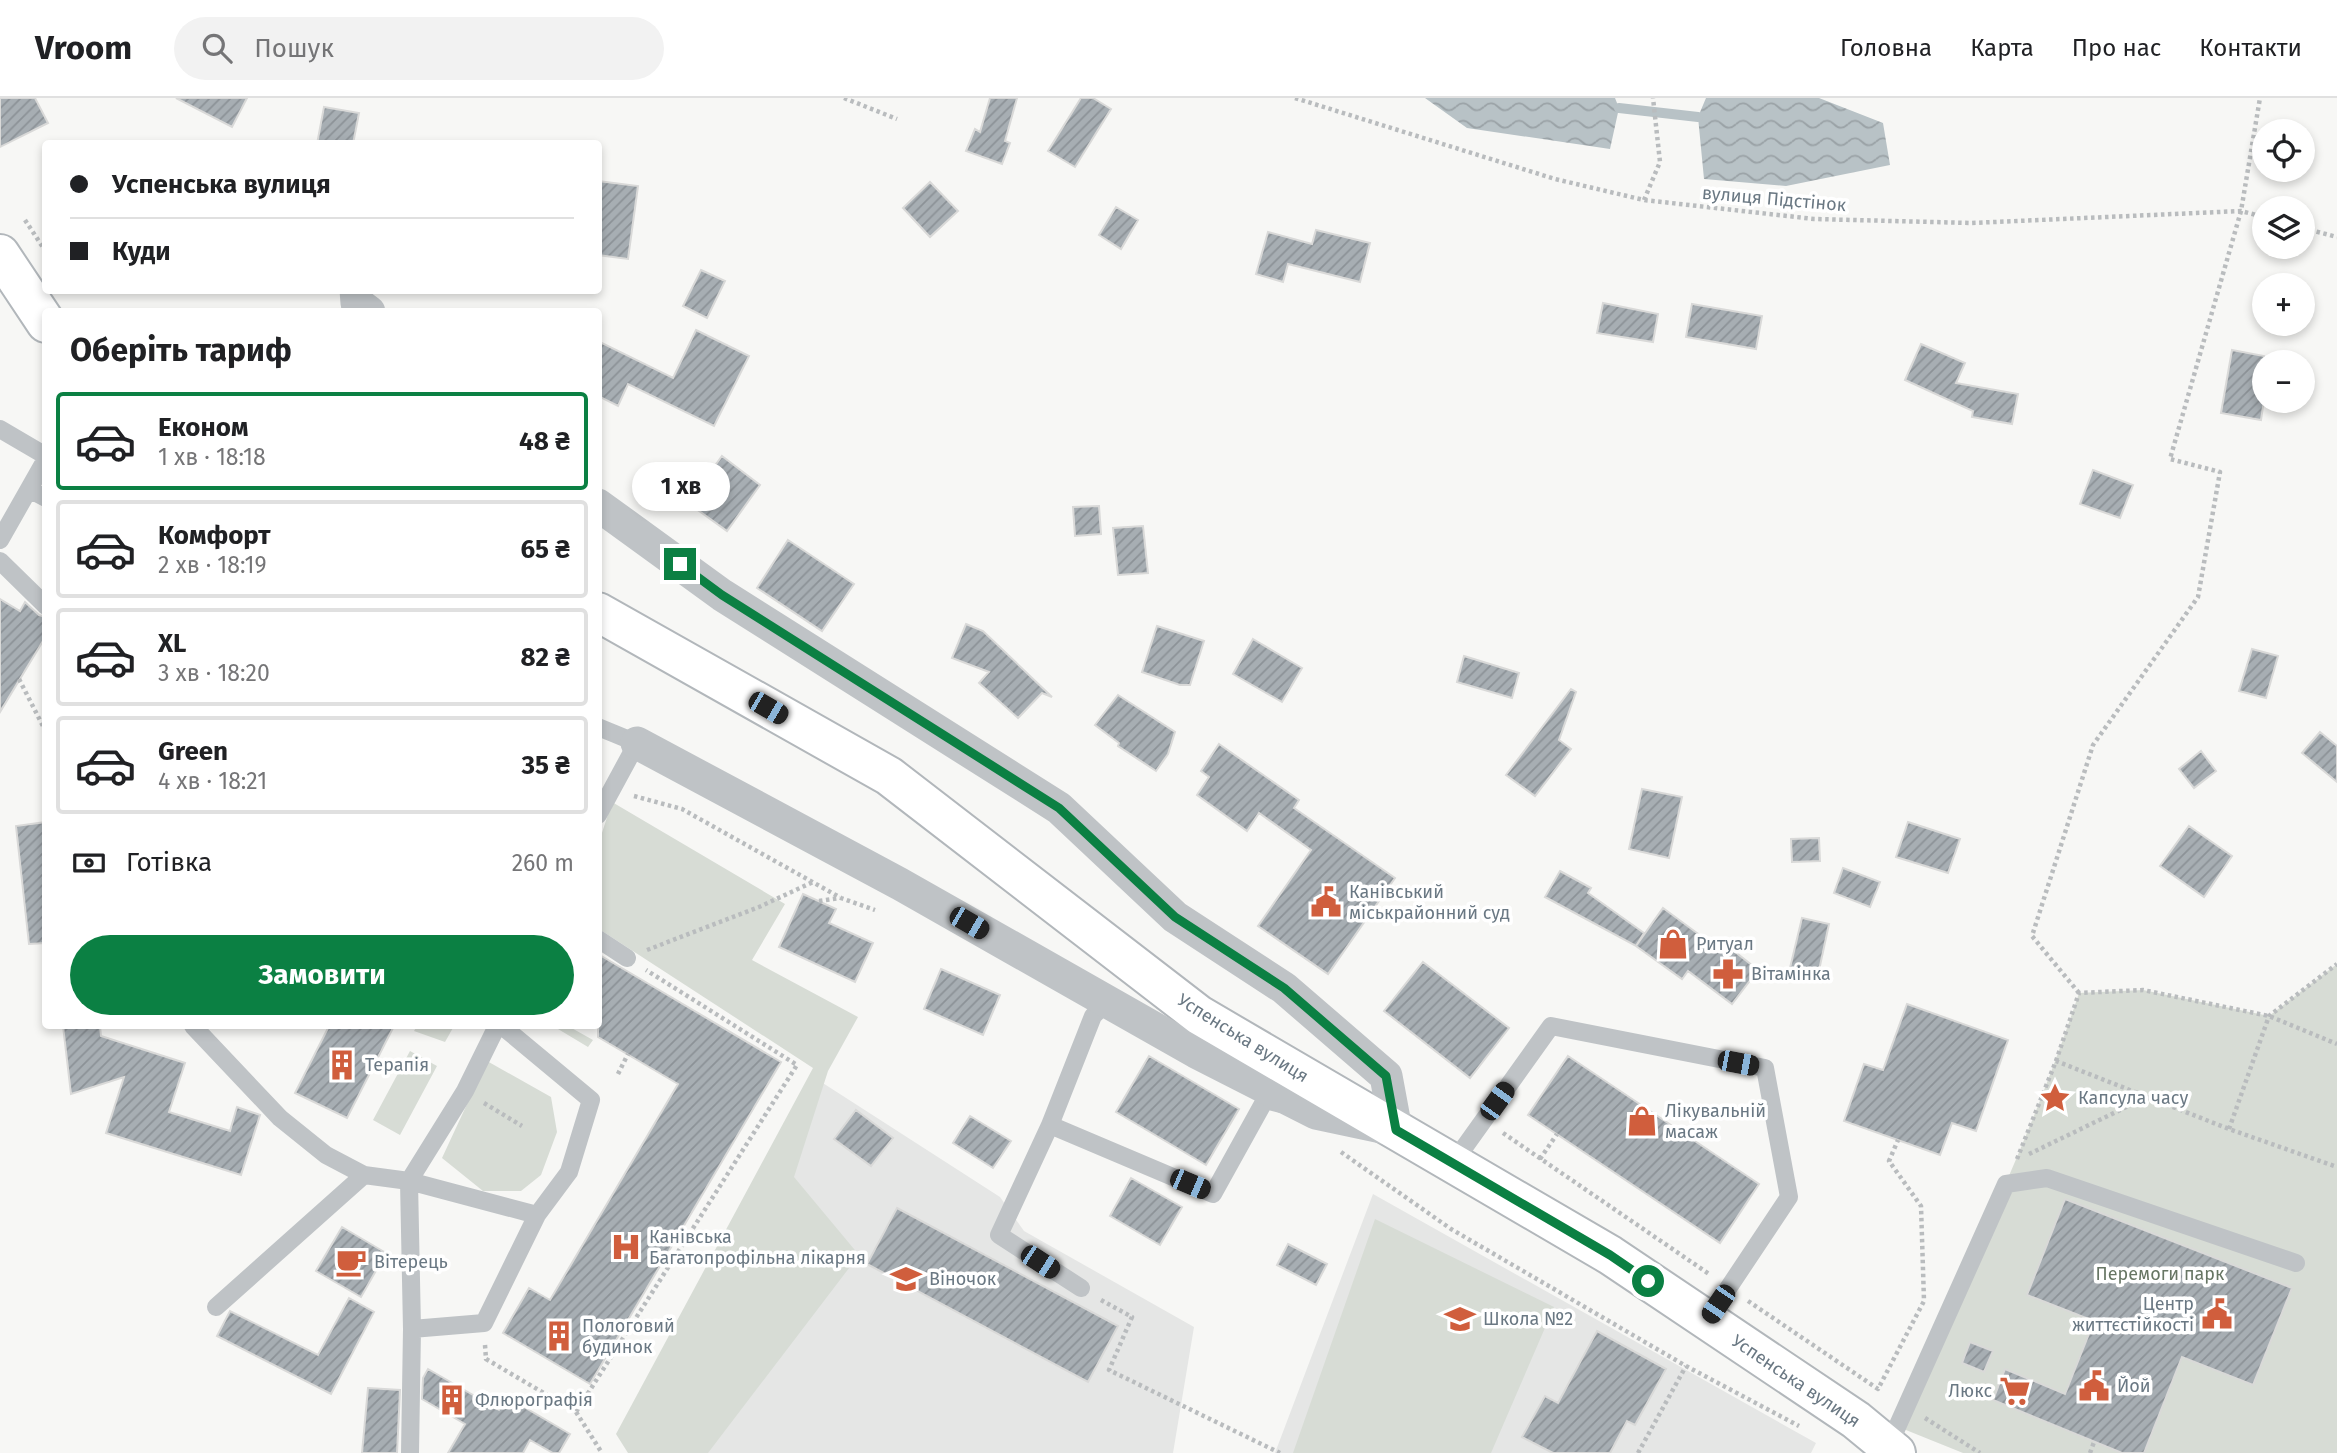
<!DOCTYPE html>
<html lang="uk">
<meta charset="utf-8">
<style>
body{margin:0;font-family:"Fira Sans",sans-serif;background:#f2f2f2;color:#202124;height:100vh;display:flex;flex-direction:column;font-size:26px;white-space:nowrap}
*{box-sizing:border-box;margin:0}
p{font-size:23px;color:#757577}
.icon{flex:none;width:38px;height:38px;fill:none;stroke:currentColor;stroke-width:2;stroke-linecap:round;stroke-linejoin:round}
.map{position:relative;flex:1;overflow:hidden}
.drawer{position:absolute;left:42px;top:210px;width:560px;height:721px;display:flex;flex-direction:column;background:#fff;border-radius:7px;box-shadow:0 4px 10px #0003}
.drawer>*{flex:none}
.top-card{position:absolute;left:42px;top:42px;width:560px;height:154px;border-radius:7px;box-shadow:0 4px 10px #0003;display:grid;align-content:center;height:154px;padding:0 28px;background:#fff}
.fabs{position:absolute;left:2252px;top:21px;display:grid;gap:14px}
.fabs a{display:grid;place-items:center;width:63px;height:63px;border-radius:50%;background:#fff;box-shadow:0 4px 10px #0003;font-size:35px}
.end{position:absolute;width:32px;height:32px;margin:-16px;border:9px solid #0b8043;background:#fff;box-shadow:0 0 0 4px #fff}
.from{border-radius:50%}
.bubble{position:absolute;height:49px;border-radius:24px;background:#fff;box-shadow:0 4px 10px #0003;font-size:23px;font-weight:700;line-height:49px;text-align:center}
.car{position:absolute;width:21px;height:42px;margin:-21px -10px;border-radius:9px;box-shadow:0 0 5px 2px #0007;background:linear-gradient(#222 24%,#8ab4d8 0 40%,#222 0 76%,#8ab4d8 0 86%,#222 0)}
.top-card b{display:flex;align-items:center;gap:24px;height:66px;font-size:26px}
.top-card b+b{border-top:2px solid #e0e0e0}
.top-card i{width:18px;height:18px;background:#202124}
ul{padding:0;list-style:none}
li{display:flex;align-items:center;gap:21px;height:98px;margin:0 14px 10px;padding:0 14px;border:4px solid #e0e0e0;border-radius:7px}
li div{flex:1}
li b{display:block;font-size:26px}
li em{font-style:normal;font-weight:700}
li.on{border-color:#0b8043}
li>.icon{width:63px;height:63px;stroke-width:1.5}
h2{padding:0 28px;font-size:32px;line-height:84px}
.pay{display:flex;align-items:center;gap:18px;height:77px;padding:0 28px;font-size:26px}
.pay p{margin-inline-start:auto}
.cta{display:flex;gap:14px;margin-top:auto;padding:14px 28px}
.cta a{flex:1;height:80px;border-radius:42px;background:#0b8043;color:#fff;font-size:28px;font-weight:700;line-height:80px;text-align:center}
header{display:flex;align-items:center;gap:42px;box-sizing:border-box;height:98px;padding:0 35px;background:#fff;border-bottom:2px solid #e0e0e0}
header strong{font-size:33px}
nav{display:flex;gap:38px;margin-inline-start:auto;font-size:24px}
.search{width:490px;height:63px;background:#f2f2f2;display:flex;align-items:center;gap:18px;box-sizing:border-box;padding:0 24px;border-radius:38px;color:#757577;font-size:26px}
.map>svg:first-child{display:block}
</style>
<header>
<strong>Vroom</strong>
<div class="search"><svg class="icon" aria-label="search" viewBox="0 0 24 24"><circle cx="10" cy="10" r="6"/><path d="M15 15l6 6"/></svg>Пошук</div>
<nav><a>Головна</a><a>Карта</a><a>Про нас</a><a>Контакти</a></nav>
</header>
<div class="map">
<svg width="2337" height="1355" viewBox="0 0 2337 1355">
<defs>
<pattern id="water-waves" width="16" height="10" patternUnits="userSpaceOnUse" patternTransform="scale(1.75)"><rect width="16" height="10" fill="#b8c2c6"/><path d="M0 5q4-4 8 0t8 0" fill="none" stroke="#9aa2a6"/></pattern>
<pattern id="building-hatch" width="6" height="6" patternUnits="userSpaceOnUse" patternTransform="scale(1.75)"><rect width="6" height="6" fill="#a7aeb3"/><path d="M-1 1l2-2M0 6l6-6M5 7l2-2" fill="none" stroke="#8c9297"/></pattern>
</defs>
<rect width="100%" height="100%" fill="#f7f7f5"/>
<path fill="#e5e6e5" d="M 815,980 L 1000,1099 L 1024,1133 L 1194,1229 L 1173,1355 L 629,1355 Z
M 1373,1096 L 1816,1345 L 1811,1355 L 1275,1355 Z"/>
<path fill="#d7dcd5" d="M 612,704 L 785,806 L 752,862 L 858,919 L 828,973 L 794,1079 L 859,1157 L 708,1355 L 628,1355 L 616,1336 L 813,970 L 599,831 L 599,744 Z
M 2337,866 L 2337,1355 L 1963,1355 L 1896,1328 C 1961,1185 2030,1044 2079,895 L 2143,892 L 2269,918 Z
M 417,928 L 454,928 L 445,944 L 414,933 Z
M 553,928 L 568,928 L 593,942 L 588,949 Z
M 410,953 L 437,968 L 400,1037 L 373,1022 Z
M 487,963 L 551,999 L 557,1034 L 541,1077 L 521,1093 L 483,1093 L 442,1060 Z
M 1375,1121 L 1554,1209 L 1491,1355 L 1293,1355 Z"/>
<path fill="url(#water-waves)" d="M 1425,0 L 1615,0 L 1619,10 L 1610,51 L 1467,30 Z
M 1706,0 L 1819,0 L 1883,25 L 1890,67 L 1786,88 L 1704,81 L 1698,19 Z"/>
<g fill="none" stroke-linecap="round" stroke-linejoin="round">
<path stroke="#b8c2c6" stroke-width="10" d="M 1619,10 L 1698,19"/>
</g>
<path fill="url(#building-hatch)" stroke="#d9d9d8" stroke-width="2" d="M 0,0 L 35,0 L 48,25 L 0,49 Z
M 176,0 L 247,0 L 232,29 Z
M 990,0 L 1017,0 L 1005,43 L 1010,45 L 1002,66 L 966,53 L 975,31 L 980,34 Z
M 1081,0 L 1093,0 L 1111,11 L 1075,69 L 1048,53 Z
M 324,9 L 359,15 L 353,46 L 317,46 Z
M 598,83 L 638,88 L 628,161 L 598,157 Z
M 930,84 L 958,113 L 930,139 L 903,110 Z
M 1116,109 L 1138,122 L 1121,151 L 1099,137 Z
M 1316,132 L 1370,145 L 1360,184 L 1288,166 L 1283,184 L 1256,176 L 1268,134 L 1312,146 Z
M 701,172 L 725,183 L 707,220 L 683,208 Z
M 1603,205 L 1658,216 L 1653,244 L 1597,235 Z
M 1692,206 L 1762,218 L 1756,251 L 1686,239 Z
M 696,232 L 749,258 L 714,328 L 628,286 L 618,308 L 598,298 L 598,243 L 673,280 Z
M 1921,246 L 1965,265 L 1956,285 L 2018,296 L 2012,326 L 1972,319 L 1973,313 L 1905,282 Z
M 2232,252 L 2264,258 L 2264,302 L 2261,322 L 2221,315 Z
M 722,358 L 760,387 L 727,433 L 688,405 Z
M 2093,372 L 2133,387 L 2120,420 L 2080,406 Z
M 1099,408 L 1101,436 L 1075,438 L 1073,409 Z
M 1143,428 L 1148,475 L 1118,477 L 1113,430 Z
M 788,442 L 854,486 L 822,533 L 757,490 Z
M 0,501 L 20,513 L 25,504 L 39,517 L 46,519 L 46,538 L 0,614 Z
M 966,526 L 983,533 L 1052,599 L 1042,595 L 1018,620 L 979,585 L 989,574 L 952,560 Z
M 1157,528 L 1204,543 L 1190,587 L 1180,587 L 1142,574 Z
M 1253,541 L 1302,570 L 1282,604 L 1233,576 Z
M 2252,551 L 2278,558 L 2266,600 L 2239,593 Z
M 1464,558 L 1519,575 L 1512,600 L 1457,584 Z
M 1571,591 L 1576,594 L 1559,642 L 1571,651 L 1535,698 L 1506,677 Z
M 1118,597 L 1175,634 L 1168,656 L 1156,673 L 1118,648 L 1119,645 L 1095,627 Z
M 2320,634 L 2337,648 L 2337,684 L 2302,655 Z
M 1219,646 L 1299,702 L 1294,710 L 1395,780 L 1328,876 L 1258,828 L 1311,752 L 1259,715 L 1247,733 L 1197,697 L 1209,679 L 1201,673 Z
M 2201,653 L 2216,673 L 2194,690 L 2179,671 Z
M 1642,691 L 1682,699 L 1669,760 L 1629,751 Z
M 46,724 L 46,845 L 29,846 L 16,728 Z
M 1908,724 L 1960,741 L 1948,775 L 1896,759 Z
M 2189,728 L 2232,758 L 2204,799 L 2160,768 Z
M 1819,740 L 1820,763 L 1792,764 L 1791,741 Z
M 1843,770 L 1880,784 L 1870,809 L 1834,795 Z
M 1560,773 L 1591,790 L 1588,795 L 1644,835 L 1636,848 L 1545,799 Z
M 803,796 L 836,811 L 829,825 L 873,845 L 855,884 L 779,849 Z
M 1663,810 L 1720,852 L 1725,846 L 1758,872 L 1732,906 L 1688,873 L 1682,881 L 1636,848 Z
M 1802,820 L 1829,826 L 1818,877 L 1790,870 Z
M 598,856 L 781,964 L 590,1286 L 503,1235 L 529,1190 L 550,1202 L 678,986 L 598,939 Z
M 1423,864 L 1509,930 L 1470,980 L 1384,913 Z
M 941,871 L 1000,897 L 983,937 L 924,911 Z
M 1907,906 L 2008,942 L 1976,1033 L 1952,1025 L 1940,1057 L 1844,1023 L 1864,966 L 1883,972 Z
M 63,928 L 100,928 L 101,938 L 185,965 L 169,1014 L 230,1033 L 237,1009 L 260,1017 L 241,1077 L 106,1035 L 124,979 L 71,996 Z
M 329,928 L 394,928 L 347,1020 L 295,995 Z
M 1149,958 L 1239,1011 L 1206,1067 L 1116,1014 Z
M 1568,958 L 1759,1086 L 1720,1145 L 1528,1017 Z
M 856,1012 L 893,1040 L 871,1068 L 834,1041 Z
M 970,1018 L 1011,1043 L 993,1070 L 953,1045 Z
M 1131,1080 L 1182,1109 L 1160,1147 L 1110,1118 Z
M 2065,1101 L 2292,1190 L 2253,1287 L 2182,1259 L 2144,1355 L 2122,1355 L 1993,1302 L 2005,1271 L 2065,1296 L 2094,1223 L 2027,1197 Z
M 897,1110 L 1118,1228 L 1088,1284 L 867,1166 Z
M 342,1129 L 386,1155 L 361,1199 L 316,1173 Z
M 1288,1146 L 1327,1166 L 1316,1187 L 1277,1167 Z
M 349,1200 L 374,1214 L 331,1296 L 217,1238 L 230,1213 L 318,1257 Z
M 1597,1233 L 1666,1271 L 1635,1327 L 1627,1323 L 1610,1355 L 1553,1355 L 1522,1339 L 1545,1298 L 1558,1305 Z
M 1970,1244 L 1993,1253 L 1984,1274 L 1962,1265 Z
M 428,1271 L 499,1312 L 507,1299 L 570,1336 L 559,1355 L 553,1355 L 530,1342 L 523,1355 L 448,1355 L 465,1326 L 422,1301 L 423,1280 Z
M 368,1290 L 400,1292 L 397,1355 L 362,1355 Z"/>
<g fill="none" stroke-linecap="round" stroke-linejoin="round">
<g stroke="#b2b7bb" stroke-width="42">
<path id="secondary" d="M 0,156 L 46,225
M 598,514 L 889,678 L 1199,917 L 1610,1157 L 1856,1322 L 1896,1355"/>
</g>
<path stroke="#b9bcbe" stroke-width="4.5" stroke-dasharray="3.5 3.5" stroke-linecap="butt" d="M 844,0 L 897,21
M 1295,0 L 1555,81 L 1644,102 L 1814,121 L 1972,125 L 2241,113 L 2264,119
M 1644,102 L 1660,64 L 1653,0
M 25,122 L 46,154
M 2303,130 L 2337,139
M 19,581 L 46,634
M 634,698 L 682,711 L 841,800 L 875,812
M 819,803 L 840,800
M 647,852 L 759,809 L 813,784
M 2079,895 L 2032,838 L 2093,647 L 2198,499 L 2220,374 L 2170,361 L 2241,113 L 2260,0
M 2056,963 L 2079,895 L 2143,892 L 2269,918 L 2337,946
M 618,976 L 628,956
M 484,1005 L 522,1028
M 2229,1031 L 2269,918 L 2337,866
M 1503,1035 L 1709,1176
M 1341,1054 L 1451,1131 L 1686,1268 L 1799,1328
M 2029,1056 L 2147,999
M 1540,1061 L 1557,1036
M 2017,1061 L 2056,963 L 2229,1031 L 2337,1069
M 1101,1202 L 1132,1219 L 1109,1272 L 1280,1355
M 1748,1203 L 1878,1291 L 1924,1203 L 1921,1108 L 1889,1063 L 1898,1042
M 485,1247 L 486,1261 L 576,1314 L 797,967 L 646,872
M 576,1314 L 602,1355
M 1925,1320 L 1980,1355
M 1638,1355 L 1686,1268
M 2090,1355 L 2094,1344"/>
<path stroke="#bfc3c6" stroke-width="18" d="M 0,331 L 46,358
M 29,391 L 46,361
M 0,442 L 29,391 L 46,400
M 0,463 L 46,508
M 598,629 L 637,645 L 598,717
M 598,841 L 627,860
M 193,928 L 280,1020 L 326,1057 L 364,1077 L 409,1083 L 465,993 L 497,928
M 1050,1027 L 1213,1096 L 1265,1002 L 1281,1006
M 1453,1065 L 1551,928 L 1765,970 L 1789,1099 L 1707,1222
M 1081,1190 L 999,1137 L 1050,1027 L 1093,918 L 1107,904
M 216,1209 L 364,1077
M 412,1231 L 484,1225 L 537,1117
M 1889,1347 L 2006,1086 L 2047,1080 L 2296,1165
M 410,1355 L 412,1231 L 409,1083 L 537,1117 L 569,1074 L 591,1002 L 502,928"/>
<path stroke="#bfc3c6" stroke-width="33" d="M 356,192 L 357,205 L 369,214
M 598,407 L 722,497 L 1059,710 L 1175,819 L 1284,890 L 1386,978 L 1396,1032 L 1316,1015 L 1196,954 L 900,786 L 637,645"/>
<use href="#secondary" stroke="#fff" stroke-width="38"/>
</g>
<g fill="none" stroke-linecap="round" stroke-linejoin="round">
<path stroke="#0b8043" stroke-width="9" d="M 680,466 L 722,497 L 1059,710 L 1175,819 L 1284,890 L 1386,978 L 1396,1032 L 1610,1157 L 1648,1183"/>
</g>
<defs>
<g id="civic-bare" transform="scale(2.415)"><path d="M-.6-6.5H3V-4.5H.6V-3L4-1V1h2V6H-6V1h2V-1L-.6-3ZM-1.2 2.5V6h2.4V2.5Z" fill="#d05e3d" stroke="#fff" stroke-width="2.5" paint-order="stroke"/></g>
<g id="shop-bare" transform="scale(2.415)"><path d="M-5-2.5h2.3a2.7 3.5 0 0 1 5.4 0H5L5.5 6h-11ZM-1.5-2.5h3a1.5 2.3 0 0 0-3 0Z" fill="#d05e3d" stroke="#fff" stroke-width="2.5" paint-order="stroke"/></g>
<g id="pharmacy-bare" transform="scale(2.415)"><path d="M-2-6h4v4h4v4h-4v4h-4v-4h-4v-4h4Z" fill="#d05e3d" stroke="#fff" stroke-width="2.5" paint-order="stroke"/></g>
<g id="building-bare" transform="scale(2.415)"><path d="M-4-6H4V6H1V3H-1V6H-4ZM-2.5-4.3h1.7v1.8h-1.7ZM.8-4.3h1.7v1.8H.8ZM-2.5-1h1.7V.8h-1.7ZM.8-1h1.7V.8H.8Z" fill="#d05e3d" stroke="#fff" stroke-width="2.5" paint-order="stroke"/></g>
<g id="sight-bare" transform="scale(2.415)"><path d="M0-6L1.8-2.2L6-1.7L2.9 1.2L3.7 5.4L0 3.3L-3.7 5.4L-2.9 1.2L-6-1.7L-1.8-2.2Z" fill="#d05e3d" stroke="#fff" stroke-width="2.5" paint-order="stroke"/></g>
<g id="hospital-bare" transform="scale(2.415)"><path d="M-5-5h3v3.5h4V-5h3V5h-3V1.5h-4V5h-3Z" fill="#d05e3d" stroke="#fff" stroke-width="2.5" paint-order="stroke"/></g>
<g id="cafe-bare" transform="scale(2.415)"><path d="M-5.5-4.5H6V0H3Q3 3.5 0 3.5H-2.5Q-5.5 3.5-5.5 0ZM3-3.2v2h1.7v-2ZM-6 4.5H4V6H-6Z" fill="#d05e3d" stroke="#fff" stroke-width="2.5" paint-order="stroke"/></g>
<g id="school-bare" transform="scale(2.415)"><path d="M0-5L7-2L0 1L-7-2ZM-4 1L0 2.5L4 1V4Q0 6-4 4Z" fill="#d05e3d" stroke="#fff" stroke-width="2.5" paint-order="stroke"/></g>
<g id="supermarket-bare" transform="scale(2.415)"><path d="M-6-5.5h2.5l.6 2H6L4.5 2H-2.5L-4.4-4H-6ZM-1.5 3.2a1.3 1.3 0 1 0 .1 0ZM3 3.2a1.3 1.3 0 1 0 .1 0Z" fill="#d05e3d" stroke="#fff" stroke-width="2.5" paint-order="stroke"/></g>
</defs>
<g fill-rule="evenodd">
<use href="#civic-bare" x="1326" y="804"/>
<use href="#shop-bare" x="1673" y="846"/>
<use href="#pharmacy-bare" x="1728" y="876"/>
<use href="#building-bare" x="342" y="967"/>
<use href="#sight-bare" x="2055" y="1000"/>
<use href="#shop-bare" x="1642" y="1023"/>
<use href="#hospital-bare" x="626" y="1149"/>
<use href="#cafe-bare" x="351" y="1164"/>
<use href="#school-bare" x="906" y="1181"/>
<use href="#civic-bare" x="2217" y="1216"/>
<use href="#school-bare" x="1460" y="1221"/>
<use href="#building-bare" x="559" y="1238"/>
<use href="#civic-bare" x="2094" y="1288"/>
<use href="#supermarket-bare" x="2015" y="1293"/>
<use href="#building-bare" x="452" y="1302"/>
</g>
<g text-anchor="middle" dominant-baseline="central" stroke-width="7" stroke-linejoin="round" paint-order="stroke">
<g font-size="18" fill="#6a7883" stroke="#fff">
<text transform="translate(1774 101) rotate(5)">вулиця Підстінок</text>
<text transform="translate(1243 940) rotate(32)">Успенська вулиця</text>
<text transform="translate(1796 1283) rotate(34)">Успенська вулиця</text>
</g>
<g font-size="18" fill="#6a7883" stroke="#fff" text-anchor="start">
<text x="1349" y="794">Канівський<tspan x="1349" dy="21">міськрайонний суд</tspan></text>
<text x="1696" y="846">Ритуал</text>
<text x="1751" y="876">Вітамінка</text>
<text x="365" y="967">Терапія</text>
<text x="2078" y="1000">Капсула часу</text>
<text x="1665" y="1013">Лікувальній<tspan x="1665" dy="21">масаж</tspan></text>
<text x="649" y="1139">Канівська<tspan x="649" dy="21">Багатопрофільна лікарня</tspan></text>
<text x="374" y="1164">Вітерець</text>
<text x="929" y="1181">Віночок</text>
<text x="2194" y="1206" text-anchor="end">Центр<tspan x="2194" dy="21">життєстійкості</tspan></text>
<text x="1483" y="1221">Школа №2</text>
<text x="582" y="1228">Пологовий<tspan x="582" dy="21">будинок</tspan></text>
<text x="2117" y="1288">Йой</text>
<text x="1992" y="1293" text-anchor="end">Люкс</text>
<text x="475" y="1302">Флюрографія</text>
</g>
<g font-size="18" fill="#677664" stroke="#fff">
<text x="2160" y="1176">Перемоги парк</text>
</g>
</g>
</svg>
<div class="fabs">
<a><svg class="icon" aria-label="locate" viewBox="0 0 24 24"><circle cx="12" cy="12" r="6"/><path d="M12 2v4M12 18v4M2 12h4M18 12h4"/></svg></a>
<a><svg class="icon" aria-label="layers" viewBox="0 0 24 24"><path d="M12 4l9 5-9 5-9-5zM3 14l9 5 9-5"/></svg></a>
<a>+</a>
<a>−</a>
</div>
<i class="end from" style="left:1648px;top:1183px"></i>
<i class="end" style="left:680px;top:466px"></i>
<div class="bubble" style="left:632px;top:364px;width:98px">1 хв</div>
<i class="car" style="left:768px;top:610px;rotate:120deg"></i>
<i class="car" style="left:969px;top:825px;rotate:120deg"></i>
<i class="car" style="left:1738px;top:965px;rotate:101deg"></i>
<i class="car" style="left:1497px;top:1003px;rotate:36deg"></i>
<i class="car" style="left:1190px;top:1086px;rotate:113deg"></i>
<i class="car" style="left:1040px;top:1164px;rotate:123deg"></i>
<i class="car" style="left:1718px;top:1206px;rotate:214deg"></i>
<div class="top-card">
<b><i class="from"></i>Успенська вулиця</b>
<b><i></i>Куди</b>
</div>
<section class="drawer">
<h2>Оберіть тариф</h2>
<ul>
<li class="on"><svg class="icon" aria-label="car" viewBox="0 0 24 24"><path d="M5 17H2v-5l4-1 3-4h7l3 4 3 1v5h-3M9 17h6M6 11h13"/><circle cx="7" cy="17" r="2"/><circle cx="17" cy="17" r="2"/></svg><div><b>Економ</b><p>1 хв · 18:18</p></div><em>48 ₴</em></li>
<li><svg class="icon" aria-label="car" viewBox="0 0 24 24"><path d="M5 17H2v-5l4-1 3-4h7l3 4 3 1v5h-3M9 17h6M6 11h13"/><circle cx="7" cy="17" r="2"/><circle cx="17" cy="17" r="2"/></svg><div><b>Комфорт</b><p>2 хв · 18:19</p></div><em>65 ₴</em></li>
<li><svg class="icon" aria-label="car" viewBox="0 0 24 24"><path d="M5 17H2v-5l4-1 3-4h7l3 4 3 1v5h-3M9 17h6M6 11h13"/><circle cx="7" cy="17" r="2"/><circle cx="17" cy="17" r="2"/></svg><div><b>XL</b><p>3 хв · 18:20</p></div><em>82 ₴</em></li>
<li><svg class="icon" aria-label="car" viewBox="0 0 24 24"><path d="M5 17H2v-5l4-1 3-4h7l3 4 3 1v5h-3M9 17h6M6 11h13"/><circle cx="7" cy="17" r="2"/><circle cx="17" cy="17" r="2"/></svg><div><b>Green</b><p>4 хв · 18:21</p></div><em>35 ₴</em></li>
</ul>
<div class="pay"><svg class="icon" aria-label="cash" viewBox="0 0 24 24"><path d="M3 7h18v10H3z"/><circle cx="12" cy="12" r="2"/></svg>Готівка<p>260 m</p></div>
<div class="cta"><a>Замовити</a></div>
</section>
</div>
